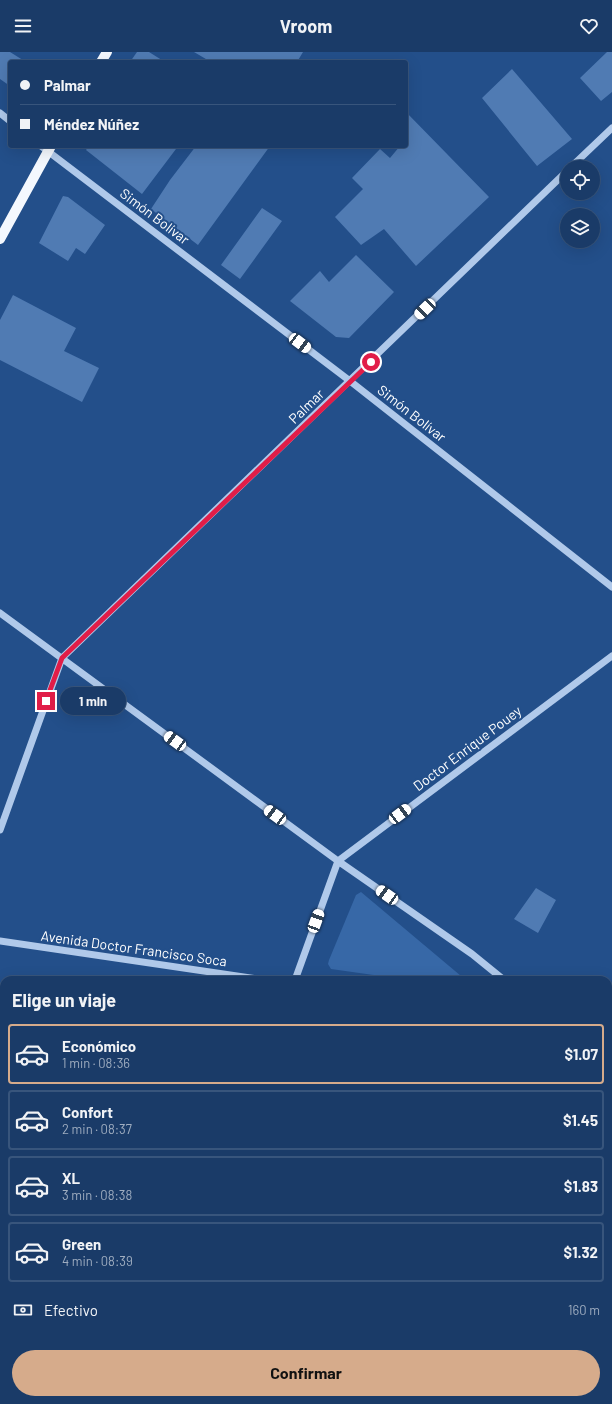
<!DOCTYPE html>
<html lang="es">
<meta charset="utf-8">
<style>
body{margin:0;font-family:Barlow,sans-serif;background:#274671;color:#f1f3f6;height:100vh;display:flex;flex-direction:column;font-size:15px;white-space:nowrap}
*{box-sizing:border-box;margin:0}
p{font-size:13px;color:#9fadc0}
.icon{flex:none;width:22px;height:22px;fill:none;stroke:currentColor;stroke-width:2;stroke-linecap:round;stroke-linejoin:round}
.map{position:relative;flex:1;overflow:hidden}
.sheet{position:absolute;left:0px;top:924px;width:612px;height:428px;display:flex;flex-direction:column;background:#1a3b68;border-radius:12px 12px 0 0;box-shadow:0 4px 16px #0002,0 0 0 1px #38557c}
.sheet>*{flex:none}
.hud{position:absolute;left:8px;top:8px;width:400px;height:88px;border-radius:4px;box-shadow:0 4px 16px #0002,0 0 0 1px #38557c;display:grid;align-content:center;height:88px;padding:0 12px;background:#1a3b68}
.buttons{position:absolute;left:560px;top:108px;display:grid;gap:8px}
.buttons a{display:grid;place-items:center;width:40px;height:40px;border-radius:50%;background:#1a3b68;box-shadow:0 4px 16px #0002,0 0 0 1px #38557c;font-size:20px}
.end{position:absolute;width:18px;height:18px;margin:-9px;border:5px solid #e11d48;background:#fff;box-shadow:0 0 0 2px #fff}
.from{border-radius:50%}
.bubble{position:absolute;height:28px;border-radius:14px;background:#1a3b68;box-shadow:0 4px 16px #0002,0 0 0 1px #38557c;font-size:13px;font-weight:700;line-height:28px;text-align:center}
.car{position:absolute;width:12px;height:24px;margin:-12px -6px;border-radius:5px;box-shadow:0 0 3px 1px #0007;background:linear-gradient(#fff 24%,#345 0 40%,#fff 0 76%,#345 0 86%,#fff 0)}
.hud b{display:flex;align-items:center;gap:14px;height:38px;font-size:15px}
.hud b+b{border-top:1px solid #38557c}
.hud i{width:10px;height:10px;background:#f1f3f6}
ul{padding:0;list-style:none}
li{display:flex;align-items:center;gap:12px;height:60px;margin:0 8px 6px;padding:0 4px;border:2px solid #38557c;border-radius:4px}
li div{flex:1}
li b{display:block;font-size:15px}
li em{font-style:normal;font-weight:700}
li.current{border-color:#d6ab8b}
li>.icon{width:36px;height:36px;stroke-width:1.5}
h2{padding:0 12px;font-size:18px;line-height:48px}
.pay{display:flex;align-items:center;gap:10px;height:44px;padding:0 12px;font-size:15px}
.pay p{margin-inline-start:auto}
.cta{display:flex;gap:8px;margin-top:auto;padding:8px 12px}
.cta a{flex:1;height:46px;border-radius:24px;background:#d6ab8b;color:#111;font-size:16px;font-weight:700;line-height:46px;text-align:center}
header{display:flex;justify-content:space-between;align-items:center;height:52px;padding:0 12px;background:#1a3b68;font-size:18px;font-weight:700}
.map>svg:first-child{display:block}
</style>
<header><svg class="icon" aria-label="menu" viewBox="0 0 24 24"><path d="M4 6h16M4 12h16M4 18h16"/></svg>Vroom<svg class="icon" aria-label="heart" viewBox="0 0 24 24"><path d="M12 20l-8-8c-3-5 5-10 8-4 3-6 11-1 8 4z"/></svg></header>
<div class="map">
<svg width="612" height="1352" viewBox="0 0 612 1352">
<rect width="100%" height="100%" fill="#234f8a"/>
<path fill="#3768a7" d="M 361,840 L 461,924 L 464,928 L 409,928 L 331,917 L 328,912 L 329,908 L 356,843 Z"/>
<path fill="#507bb3" d="M 0,0 L 10,0 L 26,10 L 10,10 L 10,34 L 0,27 Z
M 137,0 L 149,0 L 165,10 L 130,10 Z
M 194,0 L 303,0 L 297,10 L 211,10 Z
M 607,0 L 612,0 L 612,40 L 601,49 L 580,26 Z
M 512,17 L 572,87 L 537,114 L 482,46 Z
M 406,60 L 489,145 L 416,214 L 384,177 L 361,193 L 335,165 L 363,137 L 352,126 L 380,97 L 390,106 L 400,94 L 406,94 Z
M 89,94 L 172,94 L 176,97 L 142,142 L 86,98 Z
M 196,94 L 270,94 L 198,193 L 151,157 L 170,128 Z
M 63,144 L 68,145 L 105,173 L 85,202 L 76,196 L 68,209 L 39,191 Z
M 262,156 L 282,169 L 240,227 L 221,213 Z
M 356,203 L 394,240 L 349,286 L 336,285 L 290,249 L 320,219 L 329,230 Z
M 13,243 L 76,276 L 64,299 L 99,316 L 82,350 L 0,308 L 0,268 Z
M 536,836 L 556,848 L 538,881 L 514,867 Z"/>
<g fill="none" stroke-linecap="round" stroke-linejoin="round">
<path stroke="#b0c9ea" stroke-width="7" d="M 0,61 L 10,69
M 41,94 L 350,329 L 612,535
M 571,115 L 612,76
M 0,561 L 338,809 L 472,902 L 504,928
M 0,778 L 62,606 L 567,119
M 0,889 L 265,928
M 295,928 L 338,809 L 612,604
M 608,974 L 612,975
M 0,1058 L 4,1059
M 0,1275 L 4,1277
M 165,1348 L 171,1352
M 146,1352 L 147,1348
M 507,1352 L 508,1348"/>
<path stroke="#f4f8fe" stroke-width="10" d="M 101,10 L 107,0
M 0,187 L 51,94"/>
</g>
<g fill="none" stroke-linecap="round" stroke-linejoin="round">
<path stroke="#e11d48" stroke-width="5" d="M 46,649 L 62,606 L 371,310"/>
</g>
<g text-anchor="middle" dominant-baseline="central" stroke-width="4" stroke-linejoin="round" paint-order="stroke">
<g font-size="14" fill="#fff" stroke="#234f8a">
<text transform="translate(155 164) rotate(37)">Simón Bolívar</text>
<text transform="translate(306 354) rotate(-44)">Palmar</text>
<text transform="translate(412 361) rotate(38)">Simón Bolívar</text>
<text transform="translate(467 696) rotate(-37)">Doctor Enrique Pouey</text>
<text transform="translate(134 896) rotate(8)">Avenida Doctor Francisco Soca</text>
</g>
</g>
</svg>
<div class="buttons">
<a><svg class="icon" aria-label="locate" viewBox="0 0 24 24"><circle cx="12" cy="12" r="6"/><path d="M12 2v4M12 18v4M2 12h4M18 12h4"/></svg></a>
<a><svg class="icon" aria-label="layers" viewBox="0 0 24 24"><path d="M12 4l9 5-9 5-9-5zM3 14l9 5 9-5"/></svg></a>
</div>
<i class="end from" style="left:371px;top:310px"></i>
<i class="end" style="left:46px;top:649px"></i>
<div class="bubble" style="left:60px;top:635px;width:66px">1 min</div>
<i class="car" style="left:425px;top:257px;rotate:226deg"></i>
<i class="car" style="left:300px;top:291px;rotate:127deg"></i>
<i class="car" style="left:175px;top:689px;rotate:306deg"></i>
<i class="car" style="left:400px;top:762px;rotate:53deg"></i>
<i class="car" style="left:275px;top:763px;rotate:306deg"></i>
<i class="car" style="left:387px;top:843px;rotate:305deg"></i>
<i class="car" style="left:316px;top:869px;rotate:20deg"></i>
<div class="hud">
<b><i class="from"></i>Palmar</b>
<b><i></i>Méndez Núñez</b>
</div>
<section class="sheet">
<h2>Elige un viaje</h2>
<ul>
<li class="current"><svg class="icon" aria-label="car" viewBox="0 0 24 24"><path d="M5 17H2v-5l4-1 3-4h7l3 4 3 1v5h-3M9 17h6M6 11h13"/><circle cx="7" cy="17" r="2"/><circle cx="17" cy="17" r="2"/></svg><div><b>Económico</b><p>1 min · 08:36</p></div><em>$1.07</em></li>
<li><svg class="icon" aria-label="car" viewBox="0 0 24 24"><path d="M5 17H2v-5l4-1 3-4h7l3 4 3 1v5h-3M9 17h6M6 11h13"/><circle cx="7" cy="17" r="2"/><circle cx="17" cy="17" r="2"/></svg><div><b>Confort</b><p>2 min · 08:37</p></div><em>$1.45</em></li>
<li><svg class="icon" aria-label="car" viewBox="0 0 24 24"><path d="M5 17H2v-5l4-1 3-4h7l3 4 3 1v5h-3M9 17h6M6 11h13"/><circle cx="7" cy="17" r="2"/><circle cx="17" cy="17" r="2"/></svg><div><b>XL</b><p>3 min · 08:38</p></div><em>$1.83</em></li>
<li><svg class="icon" aria-label="car" viewBox="0 0 24 24"><path d="M5 17H2v-5l4-1 3-4h7l3 4 3 1v5h-3M9 17h6M6 11h13"/><circle cx="7" cy="17" r="2"/><circle cx="17" cy="17" r="2"/></svg><div><b>Green</b><p>4 min · 08:39</p></div><em>$1.32</em></li>
</ul>
<div class="pay"><svg class="icon" aria-label="cash" viewBox="0 0 24 24"><path d="M3 7h18v10H3z"/><circle cx="12" cy="12" r="2"/></svg>Efectivo<p>160 m</p></div>
<div class="cta"><a>Confirmar</a></div>
</section>
</div>
